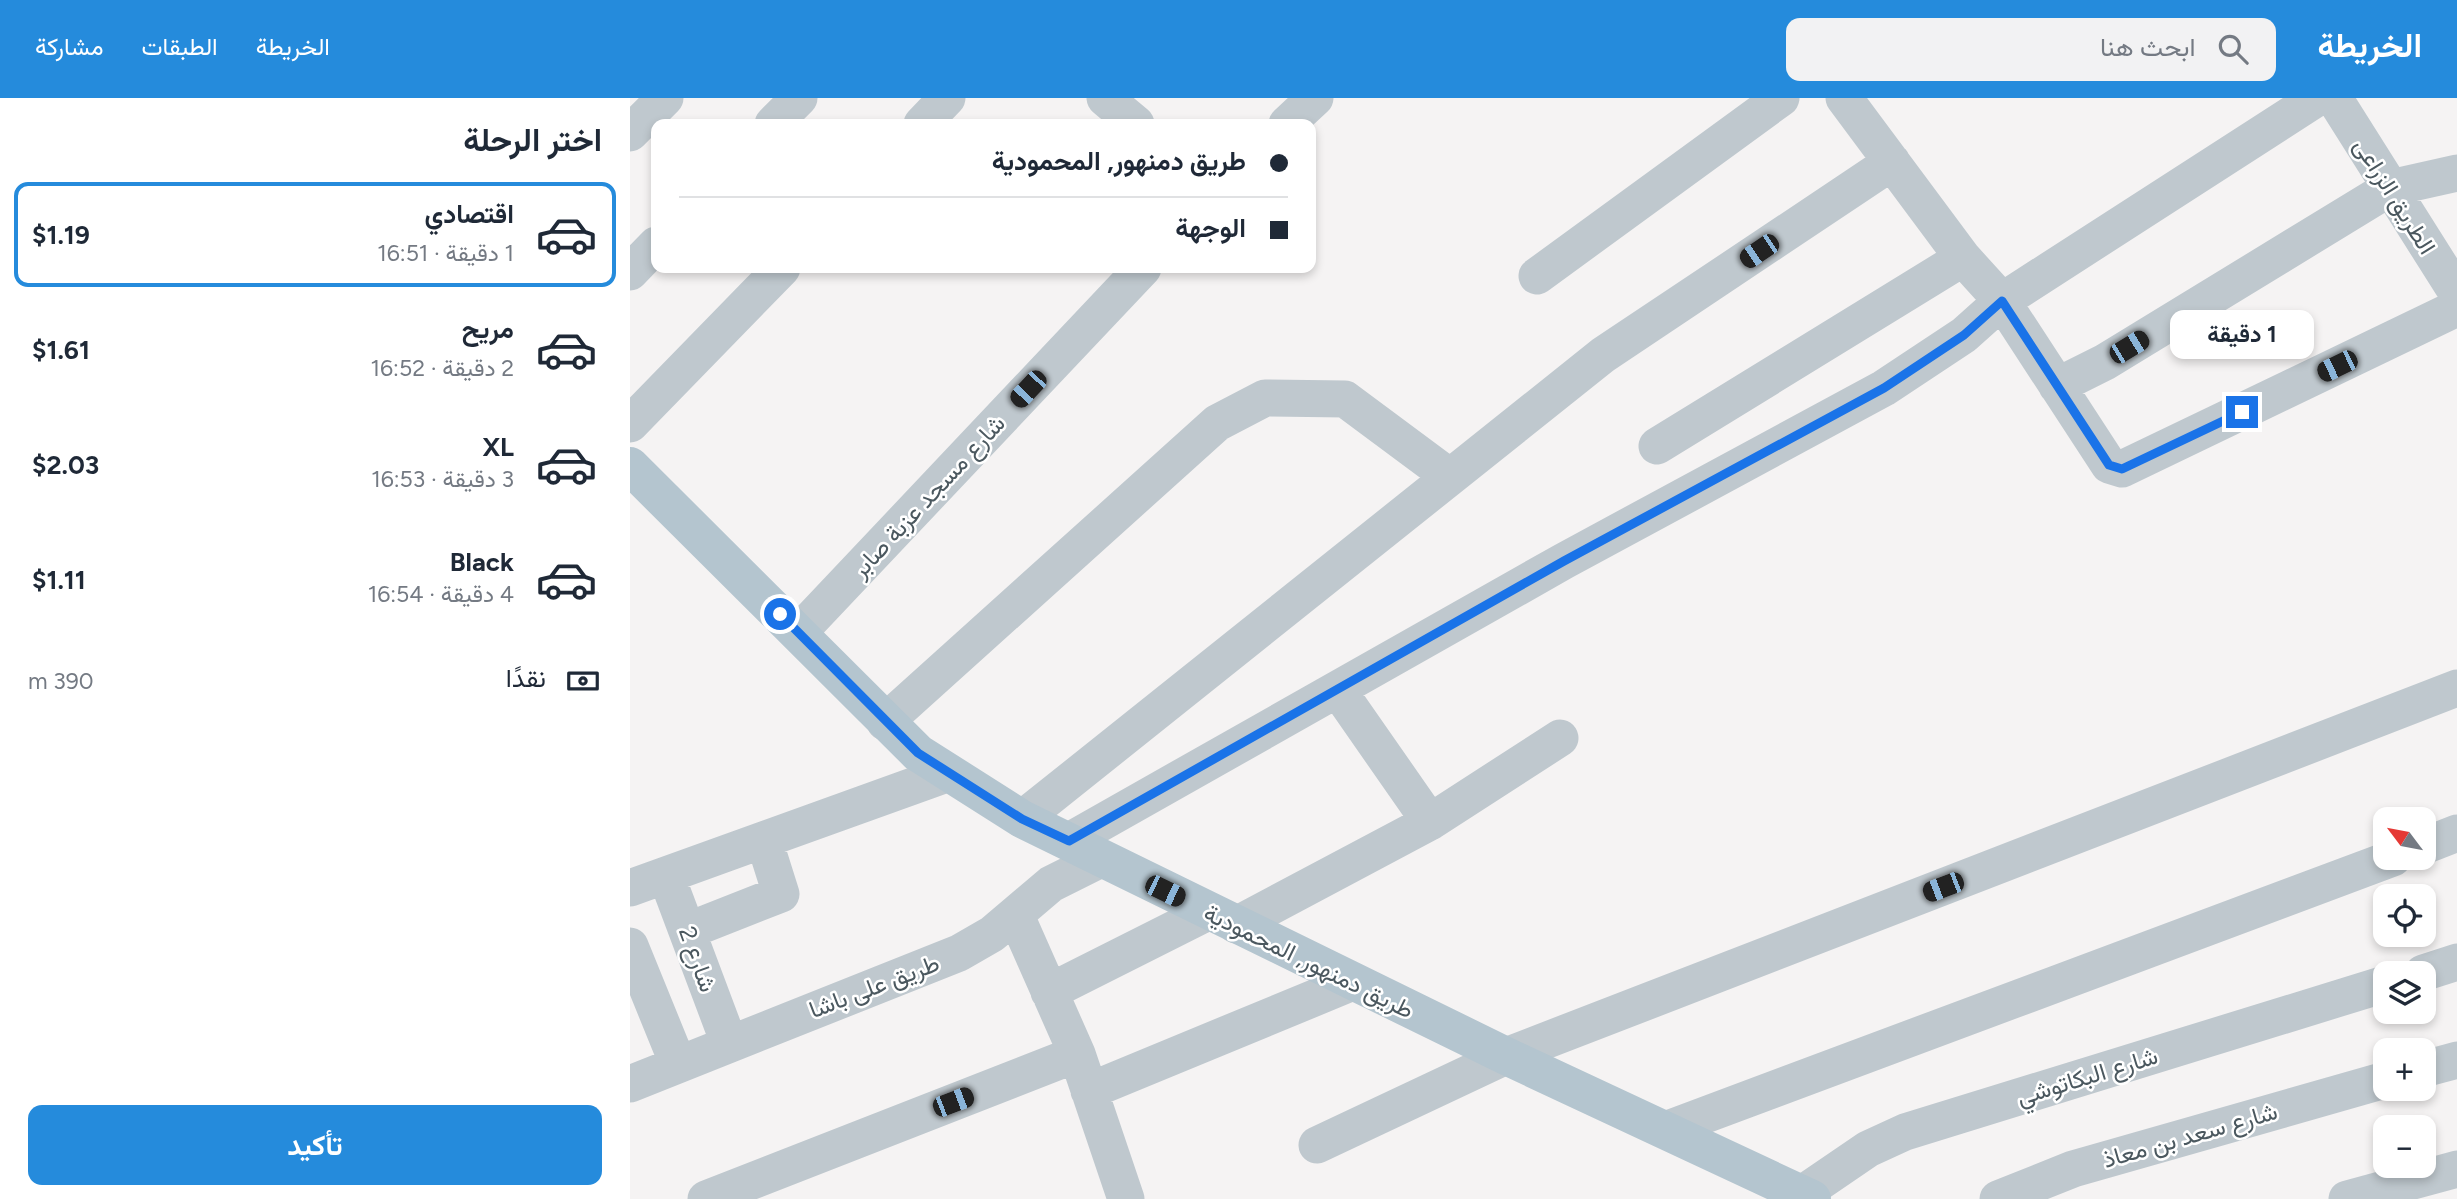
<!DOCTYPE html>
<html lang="ar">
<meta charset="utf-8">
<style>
body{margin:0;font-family:Figtree,Vazirmatn,sans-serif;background:#f2f2f3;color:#1f2937;direction:rtl;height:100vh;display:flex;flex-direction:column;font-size:26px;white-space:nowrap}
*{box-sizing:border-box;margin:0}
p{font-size:23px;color:#747a83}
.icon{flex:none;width:38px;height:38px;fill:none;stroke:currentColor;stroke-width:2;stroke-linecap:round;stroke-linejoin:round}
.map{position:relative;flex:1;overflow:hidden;direction:ltr}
.drawer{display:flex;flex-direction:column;background:#fff;width:630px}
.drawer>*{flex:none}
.top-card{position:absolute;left:21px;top:21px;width:665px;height:154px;border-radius:14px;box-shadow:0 4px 10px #0003;direction:rtl;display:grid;align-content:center;height:154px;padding:0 28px;background:#fff}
.needle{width:46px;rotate:302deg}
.buttons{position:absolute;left:1743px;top:709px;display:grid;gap:14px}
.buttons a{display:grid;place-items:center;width:63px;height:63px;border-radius:14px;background:#fff;box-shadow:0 4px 10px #0003;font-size:35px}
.end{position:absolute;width:32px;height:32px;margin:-16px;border:9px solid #1a73e8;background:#fff;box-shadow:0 0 0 4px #fff}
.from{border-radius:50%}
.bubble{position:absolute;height:49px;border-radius:14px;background:#fff;box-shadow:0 4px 10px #0003;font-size:23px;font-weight:700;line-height:49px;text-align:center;direction:rtl}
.car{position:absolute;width:21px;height:42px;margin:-21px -10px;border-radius:9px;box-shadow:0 0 5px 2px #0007;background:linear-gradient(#222 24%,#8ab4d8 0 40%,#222 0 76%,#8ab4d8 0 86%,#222 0)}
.top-card b{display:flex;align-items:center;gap:24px;height:66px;font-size:26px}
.top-card b+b{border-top:2px solid #e0e1e3}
.top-card i{width:18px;height:18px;background:#1f2937}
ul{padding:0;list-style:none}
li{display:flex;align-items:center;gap:21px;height:105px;margin:0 14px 10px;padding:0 14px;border:4px solid transparent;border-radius:14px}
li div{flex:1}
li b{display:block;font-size:26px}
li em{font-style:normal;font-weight:700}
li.on{border-color:#258bdc}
li>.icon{width:63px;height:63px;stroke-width:1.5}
h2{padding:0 28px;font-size:32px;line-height:84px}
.pay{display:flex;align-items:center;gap:18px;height:77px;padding:0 28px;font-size:26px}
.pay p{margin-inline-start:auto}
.primary-button{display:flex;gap:14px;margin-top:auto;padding:14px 28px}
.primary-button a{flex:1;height:80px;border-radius:14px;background:#258bdc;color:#fff;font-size:28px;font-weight:700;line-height:80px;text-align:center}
header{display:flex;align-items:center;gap:42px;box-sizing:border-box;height:98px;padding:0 35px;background:#258bdc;color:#fff}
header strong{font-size:33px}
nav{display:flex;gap:38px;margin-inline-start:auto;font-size:24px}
.search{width:490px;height:63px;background:#f2f2f3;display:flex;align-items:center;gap:18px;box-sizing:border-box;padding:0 24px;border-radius:14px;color:#747a83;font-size:26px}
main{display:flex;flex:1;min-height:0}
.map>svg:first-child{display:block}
</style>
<header>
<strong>الخريطة</strong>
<div class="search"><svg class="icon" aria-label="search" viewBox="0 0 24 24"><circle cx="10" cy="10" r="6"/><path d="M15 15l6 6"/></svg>ابحث هنا</div>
<nav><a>الخريطة</a><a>الطبقات</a><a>مشاركة</a></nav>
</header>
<main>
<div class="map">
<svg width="1827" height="1101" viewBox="0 0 1827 1101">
<rect width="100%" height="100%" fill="#f5f3f3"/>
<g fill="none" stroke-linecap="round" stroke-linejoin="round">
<path stroke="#bfc8ce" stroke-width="37" d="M 475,0 L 506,26
M 1214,0 L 1333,160 L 1372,203 L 1479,367 L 1492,371 L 1827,210
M 1704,0 L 1827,195
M 143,26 L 169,0
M 292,26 L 317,0
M 657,26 L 685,0
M 0,35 L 35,0
M 0,174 L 26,147
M 907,178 L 1151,0
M 1427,288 L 1475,264 L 1760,90 L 1827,75
M 0,326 L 152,170
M 1027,348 L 1333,160
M 169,534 L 513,170
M 708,592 L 800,724
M 255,624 L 587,325 L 635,300 L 715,301 L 820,379
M 392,721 L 973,257 L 1262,64
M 439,743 L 934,463 L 1254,290 L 1334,237 L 1372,203 L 1687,0
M 1794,748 L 1827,735
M 36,777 L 99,945
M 0,790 L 319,675
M 386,818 L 447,956 L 496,1101
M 606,827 L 800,724 L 930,640
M 57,833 L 151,796 L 134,742
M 0,848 L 48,966
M 1793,875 L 1827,864
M 419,894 L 578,814
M 1794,971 L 1827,962
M 0,986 L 329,855 L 362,836 L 421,786 L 471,761
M 459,993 L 723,884
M 1035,1032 L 1763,760
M 687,1047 L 876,958 L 1827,590
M 76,1101 L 447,956
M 1157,1101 L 1172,1096 L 1238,1051 L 1275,1034 L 1755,886
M 1368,1101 L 1443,1071 L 1755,982
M 1717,1101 L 1827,1071"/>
<path stroke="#b4c5cf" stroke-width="38" d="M 0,368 L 288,655 L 392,721 L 876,958 L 1182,1101"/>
</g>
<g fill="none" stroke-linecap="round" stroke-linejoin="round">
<path stroke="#1a73e8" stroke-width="9" d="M 150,516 L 288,655 L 392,721 L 439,743 L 934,463 L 1254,290 L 1334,237 L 1372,203 L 1479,367 L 1492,371 L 1612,314"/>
</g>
<g text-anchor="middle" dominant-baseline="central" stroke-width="5" stroke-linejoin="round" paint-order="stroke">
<g font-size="24" fill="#4b585f" stroke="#fff">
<text transform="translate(1765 98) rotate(58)">الطريق الزراعى</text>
<text transform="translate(298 398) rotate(-47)">شارع مسجد عزبة صابر</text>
<text transform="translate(68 861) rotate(70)">شارع 2</text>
<text transform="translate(679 863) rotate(26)">طريق دمنهور, المحمودية</text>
<text transform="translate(244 888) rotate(-21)">طريق على باشا</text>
<text transform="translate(1457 978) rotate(-17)">شارع البكاتوشي</text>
<text transform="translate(1560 1037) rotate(-16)">شارع سعد بن معاذ</text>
</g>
</g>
</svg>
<div class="buttons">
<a><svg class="needle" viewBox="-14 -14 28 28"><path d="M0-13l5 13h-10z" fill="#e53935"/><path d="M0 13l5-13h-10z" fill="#747a83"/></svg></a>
<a><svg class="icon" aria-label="locate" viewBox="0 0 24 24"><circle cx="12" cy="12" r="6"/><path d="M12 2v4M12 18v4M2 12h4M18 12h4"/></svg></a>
<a><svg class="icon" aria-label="layers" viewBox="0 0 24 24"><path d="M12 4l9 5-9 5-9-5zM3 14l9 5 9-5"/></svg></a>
<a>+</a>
<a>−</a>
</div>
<i class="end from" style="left:150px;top:516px"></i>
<i class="end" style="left:1612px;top:314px"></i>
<div class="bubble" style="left:1540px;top:212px;width:144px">1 دقيقة</div>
<i class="car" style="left:1129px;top:153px;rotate:236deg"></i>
<i class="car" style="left:1499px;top:249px;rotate:59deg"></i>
<i class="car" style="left:1707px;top:268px;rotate:244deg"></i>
<i class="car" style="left:398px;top:291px;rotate:223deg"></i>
<i class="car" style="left:1313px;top:789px;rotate:249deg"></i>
<i class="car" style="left:535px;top:793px;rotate:116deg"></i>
<i class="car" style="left:323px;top:1004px;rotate:69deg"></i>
<div class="top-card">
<b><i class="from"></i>طريق دمنهور, المحمودية</b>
<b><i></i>الوجهة</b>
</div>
</div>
<section class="drawer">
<h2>اختر الرحلة</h2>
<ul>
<li class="on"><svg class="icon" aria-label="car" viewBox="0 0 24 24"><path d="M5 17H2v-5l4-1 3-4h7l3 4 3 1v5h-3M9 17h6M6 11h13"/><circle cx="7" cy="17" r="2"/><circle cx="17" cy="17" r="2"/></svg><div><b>اقتصادي</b><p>1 دقيقة · 16:51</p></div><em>$1.19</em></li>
<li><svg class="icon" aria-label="car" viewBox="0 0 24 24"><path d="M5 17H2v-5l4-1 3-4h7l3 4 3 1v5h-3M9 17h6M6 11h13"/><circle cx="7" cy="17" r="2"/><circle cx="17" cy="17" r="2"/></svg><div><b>مريح</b><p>2 دقيقة · 16:52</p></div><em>$1.61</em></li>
<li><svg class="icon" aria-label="car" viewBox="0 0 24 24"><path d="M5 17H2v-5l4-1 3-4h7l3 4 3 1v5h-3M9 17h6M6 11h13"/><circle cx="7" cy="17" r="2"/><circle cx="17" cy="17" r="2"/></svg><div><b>XL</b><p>3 دقيقة · 16:53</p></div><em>$2.03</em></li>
<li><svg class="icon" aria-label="car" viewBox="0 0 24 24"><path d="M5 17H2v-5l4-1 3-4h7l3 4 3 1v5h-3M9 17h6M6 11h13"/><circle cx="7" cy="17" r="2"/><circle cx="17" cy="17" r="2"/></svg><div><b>Black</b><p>4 دقيقة · 16:54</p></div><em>$1.11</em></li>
</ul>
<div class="pay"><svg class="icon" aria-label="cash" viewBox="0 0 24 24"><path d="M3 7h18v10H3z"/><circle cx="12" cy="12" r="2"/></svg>نقدًا<p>390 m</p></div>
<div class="primary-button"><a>تأكيد</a></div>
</section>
</main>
